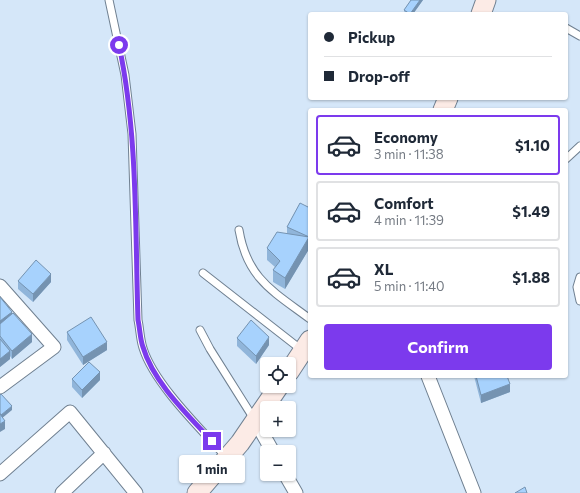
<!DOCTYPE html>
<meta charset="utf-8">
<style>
body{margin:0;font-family:Commissioner,sans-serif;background:#f2f2f3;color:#1f2937;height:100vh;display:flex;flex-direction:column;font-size:15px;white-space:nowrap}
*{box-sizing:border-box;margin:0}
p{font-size:13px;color:#747a83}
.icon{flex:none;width:22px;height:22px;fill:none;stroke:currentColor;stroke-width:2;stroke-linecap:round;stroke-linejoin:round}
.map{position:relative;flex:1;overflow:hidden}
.side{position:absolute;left:308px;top:108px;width:260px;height:270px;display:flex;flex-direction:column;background:#fff;border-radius:4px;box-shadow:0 1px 3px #0004}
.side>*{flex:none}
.hud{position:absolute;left:308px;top:12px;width:260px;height:88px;border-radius:4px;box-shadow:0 1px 3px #0004;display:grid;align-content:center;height:88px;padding:0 16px;background:#fff}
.fabs{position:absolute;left:260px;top:357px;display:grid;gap:8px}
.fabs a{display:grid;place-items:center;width:36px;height:36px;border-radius:4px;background:#fff;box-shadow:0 1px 3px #0004;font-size:20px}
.end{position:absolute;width:18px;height:18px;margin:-9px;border:5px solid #7c3aed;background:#fff;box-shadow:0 0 0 2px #fff}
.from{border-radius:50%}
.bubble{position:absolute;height:28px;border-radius:4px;background:#fff;box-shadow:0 1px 3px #0004;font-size:13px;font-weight:700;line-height:28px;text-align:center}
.hud b{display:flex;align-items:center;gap:14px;height:38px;font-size:15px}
.hud b+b{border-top:1px solid #e0e1e3}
.hud i{width:10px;height:10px;background:#1f2937}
ul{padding:7px 0 0;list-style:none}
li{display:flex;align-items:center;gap:12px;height:60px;margin:0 8px 6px;padding:0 8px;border:2px solid #e0e1e3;border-radius:4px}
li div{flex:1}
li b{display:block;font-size:15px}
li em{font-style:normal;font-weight:700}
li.current{border-color:#7c3aed}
li>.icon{width:36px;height:36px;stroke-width:1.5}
.button{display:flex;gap:8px;margin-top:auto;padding:8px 16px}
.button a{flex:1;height:46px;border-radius:4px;background:#7c3aed;color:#fff;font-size:16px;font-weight:700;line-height:46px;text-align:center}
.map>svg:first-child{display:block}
</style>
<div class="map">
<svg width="580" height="493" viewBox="0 0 580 493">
<rect width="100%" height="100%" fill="#d5e7f9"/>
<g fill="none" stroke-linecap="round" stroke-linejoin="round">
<g stroke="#708091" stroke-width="9">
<path id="lane" d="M 109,0 L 125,75 L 132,134 L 138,320 C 140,329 140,339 143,348 C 154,384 201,429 227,458
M 566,28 L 580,36
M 566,159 L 580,146
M 239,230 C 247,279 274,292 310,319
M 203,273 L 303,351
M 580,277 L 577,287 L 580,301
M 200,330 L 210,349 L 254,419"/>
</g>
<g stroke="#708091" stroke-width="15">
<path id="street" d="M 0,286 L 54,347 L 0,387
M 428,376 L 474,493
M 256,422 L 273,452
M 0,474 L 70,412 L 136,493
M 285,474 L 296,493
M 62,493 L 104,453"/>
</g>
<g stroke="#708091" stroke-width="21">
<path id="secondary" d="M 481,14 L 486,0
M 443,110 L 448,98
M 289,372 L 310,340
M 197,493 L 240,443 L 279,386"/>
</g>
<use href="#lane" stroke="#fff" stroke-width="7"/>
<use href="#street" stroke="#fff" stroke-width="13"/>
<use href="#secondary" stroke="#fcebe6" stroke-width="19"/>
</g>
<path fill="#90b5da" d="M 411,0 L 423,0 L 413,14 L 405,14 L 404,10 Z
M 300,203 L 309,244 L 309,249 L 285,289 L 273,282 L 273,270 L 275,267 L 267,260 L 267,248 L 287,233 L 287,227 Z
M 18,281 L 51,282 L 33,302 L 18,289 Z
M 0,297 L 32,342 L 12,359 L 10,356 L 10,359 L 0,367 Z
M 67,332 L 107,350 L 83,365 L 67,340 Z
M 237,338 L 269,345 L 256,364 L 237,346 Z
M 474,376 L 507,376 L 510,392 L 481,403 Z
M 72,379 L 100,380 L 82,398 L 72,387 Z"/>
<path fill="#7593b1" d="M 420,0 L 423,0 L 413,14 L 410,14 Z
M 310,235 L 310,243 L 309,244 L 309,249 L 285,289 L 285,278 Z
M 51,274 L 51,282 L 33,302 L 33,294 Z
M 12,312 L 12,320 L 0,329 L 0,321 Z
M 32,334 L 32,342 L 12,359 L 12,351 Z
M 269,337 L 269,345 L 256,364 L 256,356 Z
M 107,342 L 107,350 L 83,365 L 83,357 Z
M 10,351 L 10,359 L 0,367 L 0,359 Z
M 100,372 L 100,380 L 82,398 L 82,390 Z
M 510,384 L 510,392 L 481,403 L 481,395 Z
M 12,406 L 12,410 L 1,419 L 1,415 Z
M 5,421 L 5,429 L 0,432 L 0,424 Z"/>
<path fill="#a7d2fd" stroke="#7593b1" d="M 411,0 L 420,0 L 410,14 L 404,10 Z
M 300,203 L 310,208 L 310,235 L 309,237 L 307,236 L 287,227 Z
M 277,232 L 309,237 L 285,278 L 273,270 L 280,261 L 267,248 Z
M 36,260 L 51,274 L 33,294 L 18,281 Z
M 0,297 L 12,312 L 0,321 Z
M 13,313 L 32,334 L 12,351 L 0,336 L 0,324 Z
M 91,317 L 107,342 L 83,357 L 67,332 Z
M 251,320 L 269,337 L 256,356 L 237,338 Z
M 0,339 L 10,351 L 0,359 Z
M 89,362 L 100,372 L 82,390 L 72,379 Z
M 476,376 L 507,376 L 510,384 L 481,395 Z
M 1,394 L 12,406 L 1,415 L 0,413 L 0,395 Z
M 0,414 L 5,421 L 0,424 Z
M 525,487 L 527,493 L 515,493 Z"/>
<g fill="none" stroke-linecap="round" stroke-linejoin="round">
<path stroke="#7c3aed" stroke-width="5" d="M 119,45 C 138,135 135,229 138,320 C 140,329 140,339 143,347 C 153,382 188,415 212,441"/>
</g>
</svg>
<div class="fabs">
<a><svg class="icon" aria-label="locate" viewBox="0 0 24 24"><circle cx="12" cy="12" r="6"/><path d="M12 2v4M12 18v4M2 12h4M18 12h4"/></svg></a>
<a>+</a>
<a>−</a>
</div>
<i class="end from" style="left:119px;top:45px"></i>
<i class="end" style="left:212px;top:441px"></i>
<div class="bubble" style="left:179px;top:455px;width:66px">1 min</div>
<div class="hud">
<b><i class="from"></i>Pickup</b>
<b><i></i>Drop-off</b>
</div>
<section class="side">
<ul>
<li class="current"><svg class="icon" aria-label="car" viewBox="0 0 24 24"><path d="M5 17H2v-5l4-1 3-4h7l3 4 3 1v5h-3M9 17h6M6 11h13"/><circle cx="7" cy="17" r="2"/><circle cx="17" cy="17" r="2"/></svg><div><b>Economy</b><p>3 min · 11:38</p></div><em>$1.10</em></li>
<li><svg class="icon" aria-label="car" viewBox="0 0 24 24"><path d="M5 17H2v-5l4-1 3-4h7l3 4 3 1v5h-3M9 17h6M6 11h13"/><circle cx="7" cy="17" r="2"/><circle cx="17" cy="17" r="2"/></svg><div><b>Comfort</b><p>4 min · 11:39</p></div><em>$1.49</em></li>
<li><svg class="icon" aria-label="car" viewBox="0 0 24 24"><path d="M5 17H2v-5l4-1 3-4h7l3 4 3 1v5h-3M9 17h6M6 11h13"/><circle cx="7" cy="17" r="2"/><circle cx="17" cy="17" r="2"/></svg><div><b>XL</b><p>5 min · 11:40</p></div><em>$1.88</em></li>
</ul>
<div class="button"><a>Confirm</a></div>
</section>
</div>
